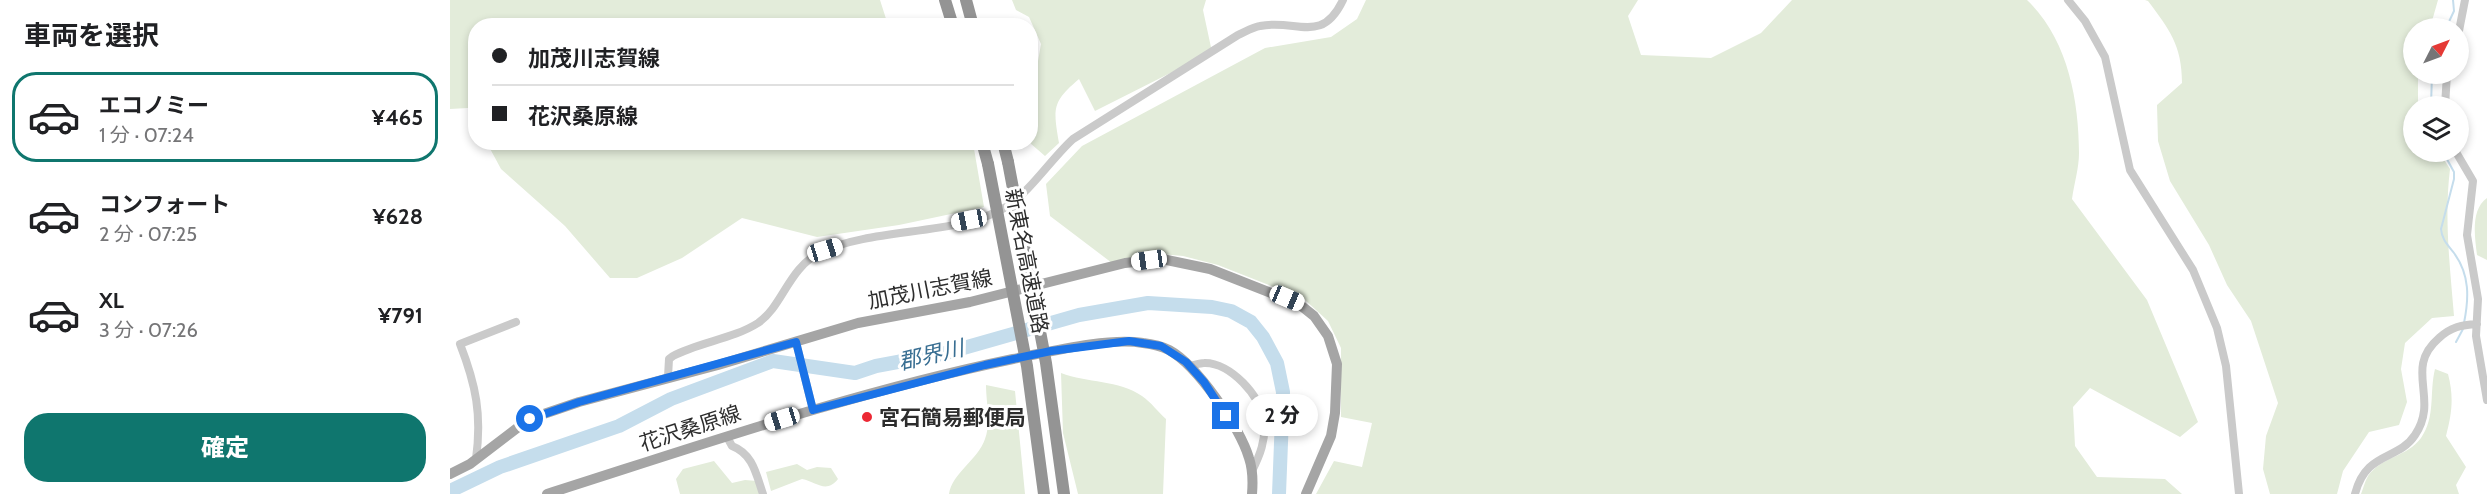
<!DOCTYPE html>
<html lang="ja">
<meta charset="utf-8">
<style>
body{margin:0;font-family:Cabin,"Noto Sans JP",sans-serif;background:#f2f2f2;color:#202124;height:100vh;display:flex;flex-direction:column;font-size:22px;white-space:nowrap}
*{box-sizing:border-box;margin:0}
p{font-size:20px;color:#757577}
.icon{flex:none;width:33px;height:33px;fill:none;stroke:currentColor;stroke-width:2;stroke-linecap:round;stroke-linejoin:round}
.map{position:relative;flex:1;overflow:hidden}
.drawer{display:flex;flex-direction:column;background:#fff;width:450px}
.drawer>*{flex:none}
.hud{position:absolute;left:18px;top:18px;width:570px;height:132px;border-radius:24px;box-shadow:0 3px 9px #0003;display:grid;align-content:center;height:132px;padding:0 24px;background:#fff}
.needle{width:39px;rotate:48deg}
.fabs{position:absolute;left:1953px;top:18px;display:grid;gap:12px}
.fabs a{display:grid;place-items:center;width:66px;height:66px;border-radius:50%;background:#fff;box-shadow:0 3px 9px #0003;font-size:30px}
.end{position:absolute;width:27px;height:27px;margin:-14px;border:8px solid #1a73e8;background:#fff;box-shadow:0 0 0 3px #fff}
.from{border-radius:50%}
.bubble{position:absolute;height:42px;border-radius:21px;background:#fff;box-shadow:0 3px 9px #0003;font-size:20px;font-weight:800;line-height:42px;text-align:center}
.car{position:absolute;width:18px;height:36px;margin:-18px -9px;border-radius:8px;box-shadow:0 0 4px 2px #0007;background:linear-gradient(#fff 24%,#345 0 40%,#fff 0 76%,#345 0 86%,#fff 0)}
.hud b{display:flex;align-items:center;gap:21px;height:57px;font-size:22px}
.hud b+b{border-top:2px solid #e0e0e0}
.hud i{width:15px;height:15px;background:#202124}
ul{padding:0;list-style:none}
li{display:flex;align-items:center;gap:18px;height:90px;margin:0 12px 9px;padding:0 12px;border:3px solid transparent;border-radius:24px}
li div{flex:1}
li b{display:block;font-size:22px}
li em{font-style:normal;font-weight:800}
li.selected{border-color:#0f766e}
li>.icon{width:54px;height:54px;stroke-width:1.5}
h2{padding:0 24px;font-size:27px;line-height:72px}
.action{display:flex;gap:12px;margin-top:auto;padding:12px 24px}
.action a{flex:1;height:69px;border-radius:24px;background:#0f766e;color:#fff;font-size:24px;font-weight:800;line-height:69px;text-align:center}
main{display:flex;flex:1;min-height:0}
.map>svg:first-child{display:block}
</style>
<main>
<section class="drawer">
<h2>車両を選択</h2>
<ul>
<li class="selected"><svg class="icon" aria-label="car" viewBox="0 0 24 24"><path d="M5 17H2v-5l4-1 3-4h7l3 4 3 1v5h-3M9 17h6M6 11h13"/><circle cx="7" cy="17" r="2"/><circle cx="17" cy="17" r="2"/></svg><div><b>エコノミー</b><p>1 分 · 07:24</p></div><em>¥465</em></li>
<li><svg class="icon" aria-label="car" viewBox="0 0 24 24"><path d="M5 17H2v-5l4-1 3-4h7l3 4 3 1v5h-3M9 17h6M6 11h13"/><circle cx="7" cy="17" r="2"/><circle cx="17" cy="17" r="2"/></svg><div><b>コンフォート</b><p>2 分 · 07:25</p></div><em>¥628</em></li>
<li><svg class="icon" aria-label="car" viewBox="0 0 24 24"><path d="M5 17H2v-5l4-1 3-4h7l3 4 3 1v5h-3M9 17h6M6 11h13"/><circle cx="7" cy="17" r="2"/><circle cx="17" cy="17" r="2"/></svg><div><b>XL</b><p>3 分 · 07:26</p></div><em>¥791</em></li>
</ul>
<div class="action"><a>確定</a></div>
</section>
<div class="map">
<svg width="2037" height="494" viewBox="0 0 2037 494">
<rect width="100%" height="100%" fill="#fff"/>
<path fill="#e3ecda" d="M 0,0 L 430,0 L 438,25 L 26,26 L 25,121 L 18,108 L 0,109 Z
M 562,0 L 756,0 L 753,10 L 762,52 L 645,111 L 629,79 C 602,102 603,108 609,143 L 595,156 L 580,143 L 581,101 L 591,44 L 579,17 L 566,10 Z
M 916,0 L 1188,0 L 1178,16 L 1191,55 L 1261,58 L 1311,33 L 1342,0 L 1577,0 C 1617,38 1629,99 1629,153 C 1629,168 1624,184 1622,199 L 1697,300 L 1748,422 L 1730,437 L 1640,388 L 1623,407 L 1625,446 L 1647,477 L 1715,479 L 1732,494 L 866,494 L 884,461 L 912,467 L 922,423 L 891,417 L 891,348 L 878,321 L 854,299 L 768,265 L 733,256 L 700,253 L 662,263 L 600,216 L 596,184 L 632,146 L 815,48 L 881,37 L 907,19 Z
M 1695,0 L 1988,0 L 1980,28 L 1964,28 L 1964,74 L 1968,74 L 1968,106 L 1964,106 L 1964,152 L 1989,152 L 2000,169 C 1994,218 2000,267 2004,316 L 1982,318 L 1955,343 L 1951,369 L 1957,402 L 1949,425 L 1919,432 L 1893,471 L 1887,494 L 1820,494 L 1813,469 L 1816,436 L 1828,403 L 1801,321 L 1777,285 L 1759,245 L 1720,181 L 1708,141 L 1707,105 L 1732,83 C 1732,45 1719,29 1698,1 Z
M 37,143 L 523,143 L 534,207 L 449,225 L 367,237 L 292,218 L 232,258 L 187,278 L 160,278 L 115,226 L 51,169 Z
M 2037,198 L 2037,260 L 2027,255 C 2025,238 2020,210 2037,198 Z
M 1985,369 L 1998,374 C 2004,397 2002,413 1996,436 L 2016,467 L 2006,485 L 2009,494 L 1911,494 C 1913,489 1915,481 1918,476 C 1931,457 1957,457 1971,438 C 1986,416 1979,393 1985,369 Z
M 611,373 C 637,383 669,380 692,396 C 701,402 708,412 716,419 L 713,494 L 628,494 L 613,433 Z
M 536,385 L 565,391 L 575,494 L 499,494 C 502,473 528,460 535,439 C 541,424 536,401 536,385 Z
M 264,461 L 282,483 L 295,480 L 307,481 L 311,494 L 230,494 L 226,479 L 233,469 Z
M 347,464 L 357,470 L 367,467 L 381,468 L 388,479 C 376,494 367,482 352,479 L 321,491 L 316,472 Z"/>
<g fill="none" stroke-linecap="round" stroke-linejoin="round">
<path stroke="#c5ddec" stroke-width="2" d="M 1996,28 L 2004,11 L 2003,0
M 1981,106 L 1982,74
M 1993,152 L 2004,172 L 2004,179 L 1991,229 C 1992,240 1998,245 2004,253 C 2020,275 2019,298 2014,323
M 2006,342 L 2013,329"/>
<path stroke="#c5ddec" stroke-width="14" d="M 0,491 L 50,467 L 169,426 L 221,399 L 323,361 L 405,373 L 426,366 L 496,353 L 629,315 L 698,303 L 762,307 L 781,311 L 801,322 L 813,337 L 827,363 L 833,392 L 829,494"/>
<path stroke="#cacaca" stroke-width="8" d="M 1618,0 L 1635,21 L 1655,57 L 1680,170 L 1743,270 L 1767,328 L 1776,366 L 1789,494
M 2008,36 L 2015,0
M 1995,106 L 1997,74
M 2006,152 L 2023,181 L 2017,235 L 2028,299 L 2026,336 L 2037,400
M 346,342 L 363,410
M 740,366 C 745,365 750,363 754,363 C 780,362 812,397 814,421 C 816,440 810,455 802,471
M 218,377 L 219,359 L 223,356 C 249,342 283,339 308,323 C 333,306 338,268 371,252 C 424,227 508,236 556,207 C 581,191 601,159 623,139 L 788,35 C 795,32 803,27 810,26 C 846,18 871,46 893,0
M 277,437 L 282,446 C 303,454 306,474 313,494
M 26,459 C 32,415 26,385 10,344 L 66,322
M 1905,494 C 1916,451 1948,461 1965,435 C 1990,398 1953,369 1989,338 C 2001,327 2011,325 2027,324"/>
<path stroke="#a5a5a5" stroke-width="10" d="M 0,474 L 20,464 L 79,419 L 129,402 L 268,365 L 408,323 L 520,302 L 675,263 L 712,259 L 760,269 L 849,304 L 864,316 L 878,336 L 887,364 L 885,413 L 881,436 L 856,494
M 97,494 C 251,445 404,392 563,359 C 599,352 658,337 693,343 C 702,344 711,346 719,350 C 747,365 790,428 799,458 C 803,470 803,482 802,494"/>
<path stroke="#949494" stroke-width="12" d="M 495,0 L 503,26
M 516,0 L 523,26
M 532,142 L 538,164
M 553,142 L 558,162"/>
<path stroke="#949494" stroke-width="12" d="M 558,162 L 596,363 L 614,494
M 538,164 L 577,366 L 594,494"/>
</g>
<g fill="none" stroke-linecap="round" stroke-linejoin="round">
<path stroke="#1a73e8" stroke-width="8" d="M 80,419 L 129,402 L 346,342 L 363,410 L 535,365 L 601,351 L 679,341 L 711,346 L 736,362 L 754,382 L 776,416"/>
</g>
<circle fill="#ec2834" stroke="#fff" stroke-width="2" cx="417" cy="417" r="6"/>
<g text-anchor="middle" dominant-baseline="central" stroke-width="6" stroke-linejoin="round" paint-order="stroke">
<g font-size="21" fill="#2d2d2d" stroke="#fff">
<text transform="translate(577 261) rotate(79)">新東名高速道路</text>
<text transform="translate(480 289) rotate(-11)">加茂川志賀線</text>
<text transform="translate(240 428) rotate(-18)">花沢桑原線</text>
</g>
<g font-size="21" font-weight="bold" fill="#2d2d2d" stroke="#fff" text-anchor="start">
<text x="429" y="417">宮石簡易郵便局</text>
</g>
<g font-size="22" font-style="italic" fill="#386e92" stroke="#fff">
<text transform="translate(481 355) rotate(-13)">郡界川</text>
</g>
</g>
</svg>
<div class="fabs">
<a><svg class="needle" viewBox="-14 -14 28 28"><path d="M0-13l5 13h-10z" fill="#e53935"/><path d="M0 13l5-13h-10z" fill="#757577"/></svg></a>
<a><svg class="icon" aria-label="layers" viewBox="0 0 24 24"><path d="M12 4l9 5-9 5-9-5zM3 14l9 5 9-5"/></svg></a>
</div>
<i class="end from" style="left:80px;top:419px"></i>
<i class="end" style="left:776px;top:416px"></i>
<div class="bubble" style="left:796px;top:394px;width:72px">2 分</div>
<i class="car" style="left:519px;top:220px;rotate:259deg"></i>
<i class="car" style="left:375px;top:250px;rotate:73deg"></i>
<i class="car" style="left:699px;top:260px;rotate:262deg"></i>
<i class="car" style="left:837px;top:298px;rotate:113deg"></i>
<i class="car" style="left:332px;top:419px;rotate:253deg"></i>
<div class="hud">
<b><i class="from"></i>加茂川志賀線</b>
<b><i></i>花沢桑原線</b>
</div>
</div>
</main>
